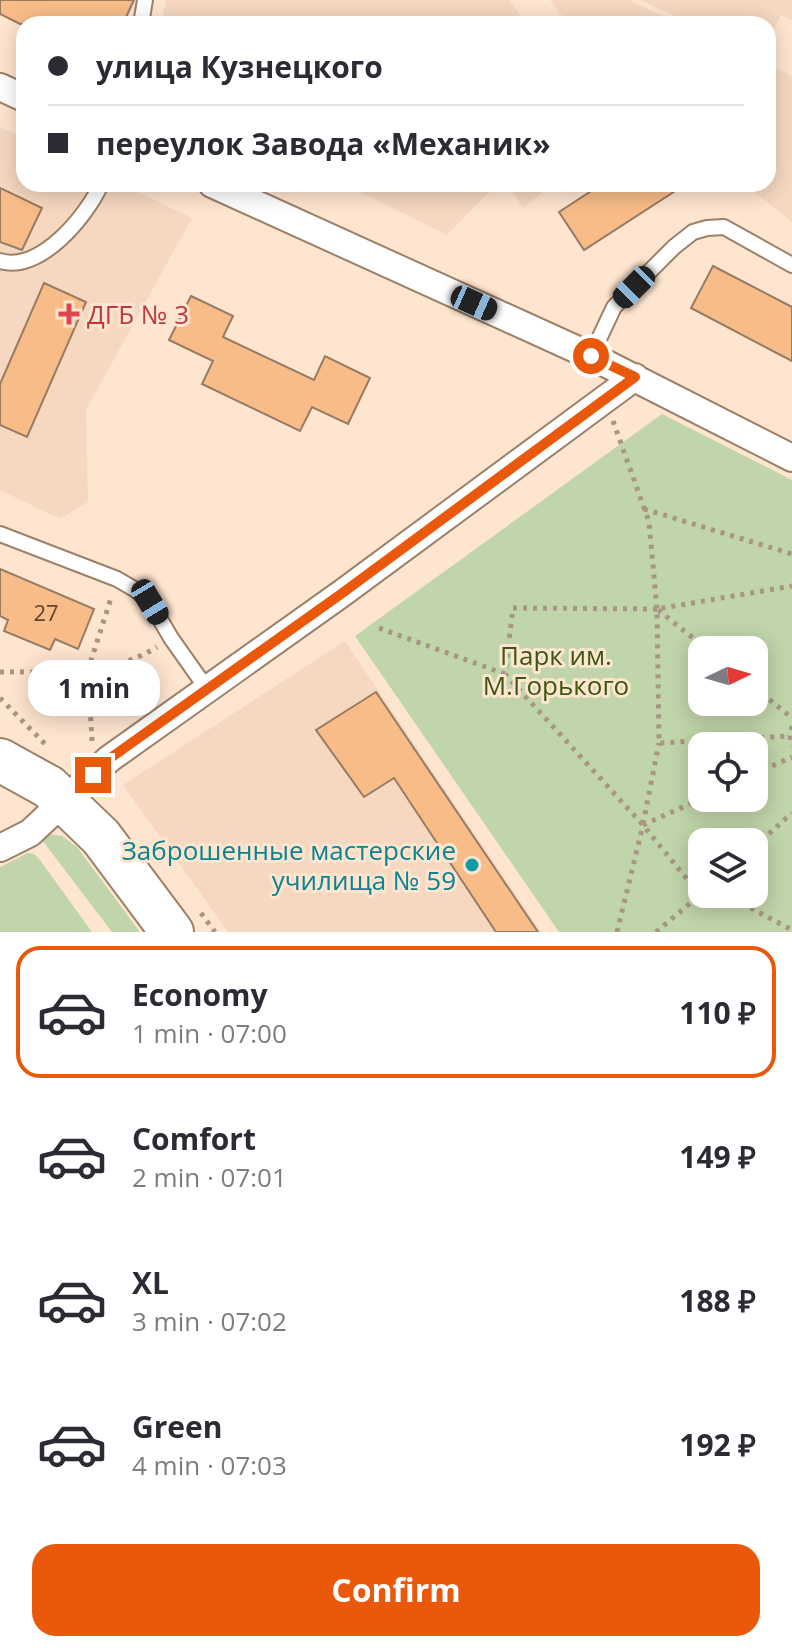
<!DOCTYPE html>
<meta charset="utf-8">
<style>
body{margin:0;font-family:"Open Sans",sans-serif;background:#f2f2f3;color:#2b2b33;height:100vh;display:flex;flex-direction:column;font-size:30px;white-space:nowrap}
*{box-sizing:border-box;margin:0}
p{font-size:26px;color:#7c7c81}
.icon{flex:none;width:44px;height:44px;fill:none;stroke:currentColor;stroke-width:2;stroke-linecap:round;stroke-linejoin:round}
.map{position:relative;height:932px;overflow:hidden}
.side{display:flex;flex-direction:column;background:#fff;flex:1}
.side>*{flex:none}
.top-card{position:absolute;left:16px;top:16px;width:760px;height:176px;border-radius:24px;box-shadow:0 4px 20px #0003;display:grid;align-content:center;height:176px;padding:0 32px;background:#fff}
.needle{width:52px;rotate:85deg}
.controls{position:absolute;left:688px;top:636px;display:grid;gap:16px}
.controls a{display:grid;place-items:center;width:80px;height:80px;border-radius:16px;background:#fff;box-shadow:0 4px 20px #0003;font-size:40px}
.end{position:absolute;width:36px;height:36px;margin:-18px;border:10px solid #ea580c;background:#fff;box-shadow:0 0 0 4px #fff}
.from{border-radius:50%}
.bubble{position:absolute;height:56px;border-radius:24px;background:#fff;box-shadow:0 4px 20px #0003;font-size:26px;font-weight:700;line-height:56px;text-align:center}
.car{position:absolute;width:24px;height:48px;margin:-24px -12px;border-radius:10px;box-shadow:0 0 6px 2px #0007;background:linear-gradient(#222 24%,#8ab4d8 0 40%,#222 0 76%,#8ab4d8 0 86%,#222 0)}
.top-card b{display:flex;align-items:center;gap:28px;height:76px;font-size:30px}
.top-card b+b{border-top:2px solid #e1e1e2}
.top-card i{width:20px;height:20px;background:#2b2b33}
ul{padding:14px 0 0;list-style:none}
li{display:flex;align-items:center;gap:24px;height:132px;margin:0 16px 12px;padding:0 16px;border:4px solid transparent;border-radius:24px}
li div{flex:1}
li b{display:block;font-size:30px}
li em{font-style:normal;font-weight:700}
li.current{border-color:#ea580c}
li>.icon{width:72px;height:72px;stroke-width:1.5}
.primary-button{display:flex;gap:16px;margin-top:auto;padding:16px 32px}
.primary-button a{flex:1;height:92px;border-radius:24px;background:#ea580c;color:#fff;font-size:32px;font-weight:700;line-height:92px;text-align:center}
.map>svg:first-child{display:block}
</style>
<div class="map">
<svg width="792" height="932" viewBox="0 0 792 932">
<rect width="100%" height="100%" fill="#fee5d0"/>
<path fill="#f6d8c0" d="M 166,0 L 509,0 L 526,24 L 161,24 Z
M 550,0 L 629,0 L 679,24 L 568,24 Z
M 640,0 L 792,0 L 792,20 L 781,15 L 768,41 L 768,24 L 692,24 Z
M 768,65 L 792,76 L 792,222 L 750,188 L 753,184 L 768,184 Z
M 0,127 L 24,138 L 24,184 L 121,184 L 192,218 L 86,410 L 88,502 L 60,519 L 0,490 Z
M 344,184 L 497,184 L 447,235 Z
M 514,184 L 553,184 L 523,208 L 510,188 Z
M 345,641 L 541,932 L 228,932 L 123,785 Z"/>
<path fill="#c0d5a9" fill-rule="evenodd" d="M 662,414 L 792,480 L 792,932 L 559,932 L 355,636 ZM 702,650 L 754,650 L 754,702 L 702,702 ZM 702,746 L 754,746 L 754,798 L 702,798 ZM 702,842 L 754,842 L 754,894 L 702,894 Z
M 49,834 L 62,836 L 77,847 L 140,932 L 112,932 L 42,840 Z
M 28,853 L 34,854 L 40,860 L 92,932 L 0,932 L 0,867 Z"/>
<path fill="#f8bc88" stroke="#977b63" stroke-width="2" d="M 0,0 L 134,0 L 123,24 L 20,24 L 0,14 Z
M 602,184 L 686,184 L 584,250 L 559,212 Z
M 0,188 L 42,208 L 22,250 L 0,242 Z
M 713,266 L 792,307 L 792,361 L 691,308 Z
M 44,283 L 86,302 L 27,437 L 0,425 L 0,384 Z
M 191,296 L 233,316 L 223,337 L 314,380 L 325,356 L 370,378 L 348,424 L 312,407 L 300,431 L 202,384 L 213,361 L 169,340 Z
M 0,569 L 94,609 L 78,649 L 55,639 L 50,650 L 4,631 L 8,620 L 0,616 Z
M 376,692 L 538,932 L 496,932 L 394,778 L 364,797 L 316,730 Z"/>
<g fill="none" stroke-linecap="round" stroke-linejoin="round">
<g stroke="#9c8068" stroke-width="18">
<path id="service" d="M 141,24 L 145,0
M 0,261 C 40,273 87,216 101,184
M 591,356 L 614,307 L 674,247 L 693,232 L 707,228 L 724,227 L 792,265
M 0,534 L 117,579 L 136,590 L 150,602 L 171,638 L 207,689"/>
</g>
<g stroke="#9c8068" stroke-width="30">
<path id="minor" d="M 0,87 L 24,98
M 212,184 L 591,356 L 792,458
M 0,848 L 30,833 L 109,759 L 341,594 L 635,377"/>
</g>
<g stroke="#9c8068" stroke-width="46">
<path id="primary" d="M 0,760 L 49,787 L 101,837 L 172,932"/>
</g>
<path stroke="#a89584" stroke-width="5" stroke-dasharray="4 6" stroke-linecap="butt" d="M 613,421 L 649,522 L 657,609 L 659,743 L 790,736
M 644,509 L 792,554
M 657,609 L 513,608 L 505,674 L 643,825 L 700,895
M 379,628 L 505,674
M 708,650 L 657,609 L 792,586
M 0,672 C 54,671 109,677 157,647
M 754,687 L 792,718
M 0,698 L 47,746
M 792,726 L 790,736 L 792,746
M 92,741 L 88,670 L 112,595
M 754,774 L 792,757
M 643,824 L 659,743
M 754,847 L 792,813
M 724,894 L 792,930
M 201,913 L 215,932
M 617,932 L 643,825 L 703,798
M 656,932 L 701,894"/>
<use href="#service" stroke="#fff" stroke-width="14"/>
<use href="#minor" stroke="#fff" stroke-width="26"/>
<use href="#primary" stroke="#fff" stroke-width="42"/>
</g>
<g fill="none" stroke-linecap="round" stroke-linejoin="round">
<path stroke="#ea580c" stroke-width="10" d="M 93,775 L 109,759 L 341,594 L 635,377 L 591,356"/>
</g>
<path fill="#e0444e" stroke="#fee5d0" stroke-width="3" d="M65 302h8v8h8v8h-8v8h-8v-8h-8v-8h8z"/>
<circle fill="#0f9aa8" stroke="#fee5d0" stroke-width="3" cx="472" cy="865" r="8"/>
<g text-anchor="middle" dominant-baseline="central" stroke-width="6" stroke-linejoin="round" paint-order="stroke">
<g font-size="22" fill="#5e4632">
<text x="46" y="612">27</text>
</g>
<g font-size="26" fill="#be3a42" stroke="#fee5d0" text-anchor="start">
<text x="87" y="314">ДГБ № 3</text>
</g>
<g font-size="26" fill="#3c5810" stroke="#fee5d0">
<text x="556" y="655">Парк им.<tspan x="556" dy="30">М.Горького</tspan></text>
</g>
<g font-size="26" fill="#0d838f" stroke="#fee5d0" text-anchor="end">
<text x="456" y="850">Заброшенные мастерские<tspan x="456" dy="30">училища № 59</tspan></text>
</g>
</g>
</svg>
<div class="controls">
<a><svg class="needle" viewBox="-14 -14 28 28"><path d="M0-13l5 13h-10z" fill="#e53935"/><path d="M0 13l5-13h-10z" fill="#7c7c81"/></svg></a>
<a><svg class="icon" aria-label="locate" viewBox="0 0 24 24"><circle cx="12" cy="12" r="6"/><path d="M12 2v4M12 18v4M2 12h4M18 12h4"/></svg></a>
<a><svg class="icon" aria-label="layers" viewBox="0 0 24 24"><path d="M12 4l9 5-9 5-9-5zM3 14l9 5 9-5"/></svg></a>
</div>
<i class="end from" style="left:591px;top:356px"></i>
<i class="end" style="left:93px;top:775px"></i>
<div class="bubble" style="left:28px;top:660px;width:132px">1 min</div>
<i class="car" style="left:634px;top:287px;rotate:225deg"></i>
<i class="car" style="left:474px;top:303px;rotate:114deg"></i>
<i class="car" style="left:150px;top:602px;rotate:149deg"></i>
<div class="top-card">
<b><i class="from"></i>улица Кузнецкого</b>
<b><i></i>переулок Завода «Механик»</b>
</div>
</div>
<section class="side">
<ul>
<li class="current"><svg class="icon" aria-label="car" viewBox="0 0 24 24"><path d="M5 17H2v-5l4-1 3-4h7l3 4 3 1v5h-3M9 17h6M6 11h13"/><circle cx="7" cy="17" r="2"/><circle cx="17" cy="17" r="2"/></svg><div><b>Economy</b><p>1 min · 07:00</p></div><em>110 ₽</em></li>
<li><svg class="icon" aria-label="car" viewBox="0 0 24 24"><path d="M5 17H2v-5l4-1 3-4h7l3 4 3 1v5h-3M9 17h6M6 11h13"/><circle cx="7" cy="17" r="2"/><circle cx="17" cy="17" r="2"/></svg><div><b>Comfort</b><p>2 min · 07:01</p></div><em>149 ₽</em></li>
<li><svg class="icon" aria-label="car" viewBox="0 0 24 24"><path d="M5 17H2v-5l4-1 3-4h7l3 4 3 1v5h-3M9 17h6M6 11h13"/><circle cx="7" cy="17" r="2"/><circle cx="17" cy="17" r="2"/></svg><div><b>XL</b><p>3 min · 07:02</p></div><em>188 ₽</em></li>
<li><svg class="icon" aria-label="car" viewBox="0 0 24 24"><path d="M5 17H2v-5l4-1 3-4h7l3 4 3 1v5h-3M9 17h6M6 11h13"/><circle cx="7" cy="17" r="2"/><circle cx="17" cy="17" r="2"/></svg><div><b>Green</b><p>4 min · 07:03</p></div><em>192 ₽</em></li>
</ul>
<div class="primary-button"><a>Confirm</a></div>
</section>
